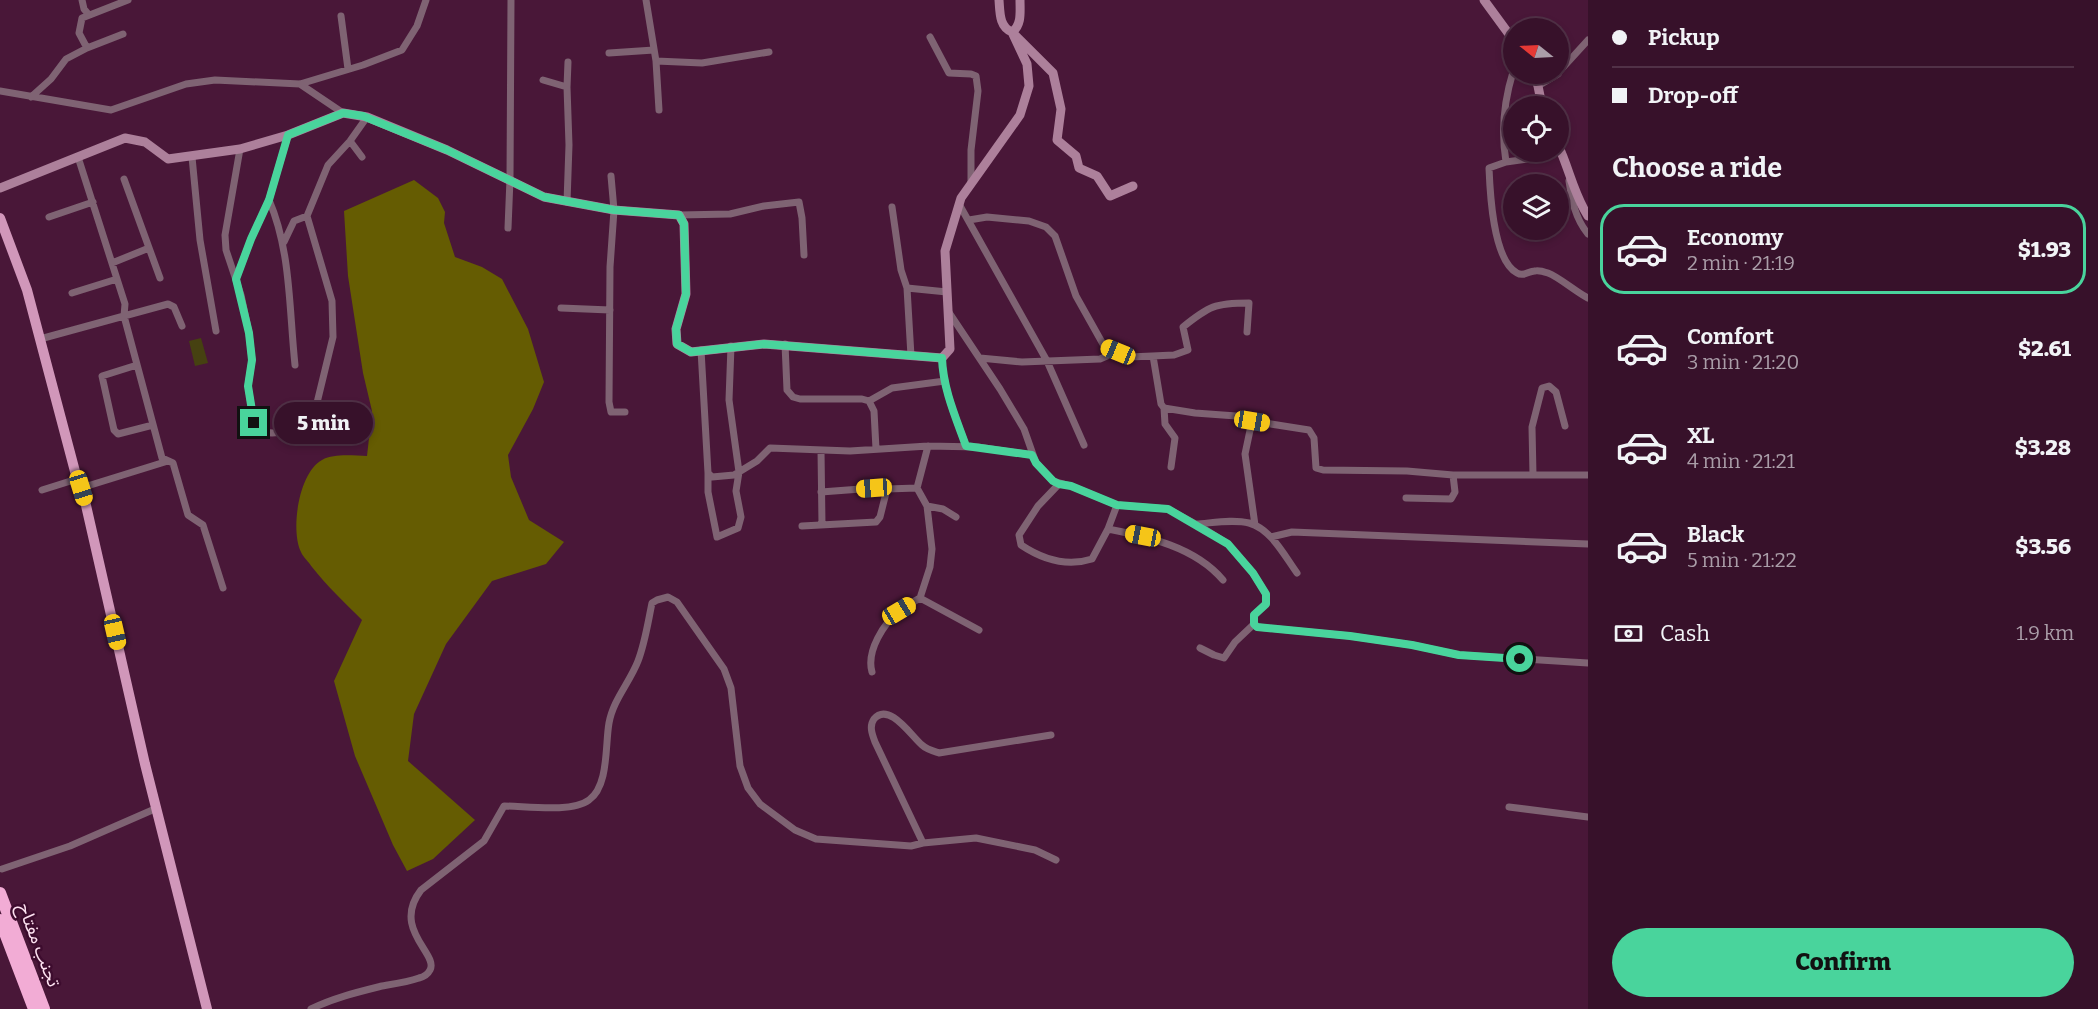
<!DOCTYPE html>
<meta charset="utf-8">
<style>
body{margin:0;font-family:Bitter,"Noto Sans Arabic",serif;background:#3e1a32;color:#f1f3f6;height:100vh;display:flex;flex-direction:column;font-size:22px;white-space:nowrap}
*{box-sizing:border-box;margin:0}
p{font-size:20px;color:#aa9da8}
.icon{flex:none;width:33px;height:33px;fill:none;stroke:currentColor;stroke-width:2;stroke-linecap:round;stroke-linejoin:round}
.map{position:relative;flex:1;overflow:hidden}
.details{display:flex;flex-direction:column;background:#37112a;width:510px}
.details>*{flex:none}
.guide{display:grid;align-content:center;height:132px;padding:0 24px;background:#37112a}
.needle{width:39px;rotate:288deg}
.tools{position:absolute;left:1503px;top:18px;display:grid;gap:12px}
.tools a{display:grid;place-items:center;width:66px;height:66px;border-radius:50%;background:#37112a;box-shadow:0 3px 9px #0003,0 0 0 2px #513147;font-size:30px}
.end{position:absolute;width:27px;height:27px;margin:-14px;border:8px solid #49d49c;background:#111;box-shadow:0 0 0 3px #111}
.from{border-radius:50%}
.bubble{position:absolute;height:42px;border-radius:21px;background:#37112a;box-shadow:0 3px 9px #0003,0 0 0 2px #513147;font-size:20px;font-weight:800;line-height:42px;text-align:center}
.car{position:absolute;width:18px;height:36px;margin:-18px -9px;border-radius:8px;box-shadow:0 0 4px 2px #0007;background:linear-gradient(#f5c518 24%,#345 0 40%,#f5c518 0 76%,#345 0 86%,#f5c518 0)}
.guide b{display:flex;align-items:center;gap:21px;height:57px;font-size:22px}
.guide b+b{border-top:2px solid #513147}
.guide i{width:15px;height:15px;background:#f1f3f6}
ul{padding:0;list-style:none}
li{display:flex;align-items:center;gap:18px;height:90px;margin:0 12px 9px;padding:0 12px;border:3px solid transparent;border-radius:24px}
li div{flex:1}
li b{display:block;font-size:22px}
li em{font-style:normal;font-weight:800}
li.active{border-color:#49d49c}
li>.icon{width:54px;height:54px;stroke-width:1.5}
h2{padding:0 24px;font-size:27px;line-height:72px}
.pay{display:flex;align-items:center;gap:15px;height:66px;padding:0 24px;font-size:22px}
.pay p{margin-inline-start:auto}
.cta{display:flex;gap:12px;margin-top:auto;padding:12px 24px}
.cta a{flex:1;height:69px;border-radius:36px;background:#49d49c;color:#111;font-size:24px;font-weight:800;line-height:69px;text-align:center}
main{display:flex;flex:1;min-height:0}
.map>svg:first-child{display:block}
</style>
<main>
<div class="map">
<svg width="1588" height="1009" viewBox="0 0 1588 1009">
<rect width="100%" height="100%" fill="#491738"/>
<path fill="#464111" d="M 201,338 L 208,363 L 195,366 L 189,341 Z"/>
<path fill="#655c02" d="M 414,180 L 438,198 L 445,212 L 444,223 L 455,257 L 482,267 L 502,279 L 528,329 L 544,382 L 533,409 L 508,455 L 511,477 L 529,520 L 564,542 L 546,564 L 492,581 L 446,644 L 414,714 L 408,761 L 475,820 L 433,859 L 407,871 L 393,845 L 355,756 L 334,681 L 362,620 C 345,603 327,586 312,567 C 309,562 303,557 301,552 C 290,530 299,472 322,460 C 335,453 354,456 367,456 L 372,411 L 363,373 L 348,276 L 344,211 Z"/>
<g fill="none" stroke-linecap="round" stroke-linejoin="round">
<path stroke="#7f6373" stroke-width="7" d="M 82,0 L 84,9 L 89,15
M 646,0 L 656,61 L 659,110
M 341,16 L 348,69
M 123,34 L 87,48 L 79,33 L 82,18 L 128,0
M 930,37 L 949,73 L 971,74 L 976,76 L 978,91 L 971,150 L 971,182
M 609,53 L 654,50
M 656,61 L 702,63 L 769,52
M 1558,73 L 1588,40
M 543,80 L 567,87 L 569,145 L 567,202
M 300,84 L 343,113
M 1538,86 L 1558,74
M 567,87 L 568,62
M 0,91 L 111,110 L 186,84 L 215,80 L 300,84 L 363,65 L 402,50 L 417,26 L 426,0
M 31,97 L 51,79 L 66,59 L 87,48
M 350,141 L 362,157
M 240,149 L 225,235 L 226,250 L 241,295 L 249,333 L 252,360 L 248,386 L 254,423 C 266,443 294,428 310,421 L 315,411 L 333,337 L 332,301 L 307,216 L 328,165 L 350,141 L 367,117
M 1547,152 L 1548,155 L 1543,157 L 1506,162 L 1489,168 C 1490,193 1493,260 1517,273 C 1524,277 1528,271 1535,271 C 1538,270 1545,272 1548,273 C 1559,277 1576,292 1588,298
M 78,157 L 125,304 L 124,316 L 168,304 L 174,307 L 182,326
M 192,157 L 200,240 L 216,331
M 1506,162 C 1501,131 1504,101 1513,72
M 611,176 L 614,210 L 610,267 L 609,402 L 611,412 L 625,412
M 124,179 L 160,278
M 1569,181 C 1572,201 1575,218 1588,234
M 269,200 C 291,251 289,309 295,365
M 959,204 L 1047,361 L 1084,445
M 892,207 L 901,270 L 907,288
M 679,215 L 730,214 L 764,206 L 799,202 L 802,218 L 804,255
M 49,217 L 93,202
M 969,220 L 987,217 L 1029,221 L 1046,227 L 1055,236 L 1076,296 L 1108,353 L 1107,356 L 1100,359 L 1022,362 L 980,358
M 508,228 L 510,179 L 511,0
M 284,242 L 294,221 L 307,216
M 112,263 L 149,248
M 236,279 L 251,239 L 269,200 L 288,135
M 72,293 L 117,279
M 561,308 L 610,310
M 948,311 L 1000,389 L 1024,429 L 1036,463 L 1053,481 L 1071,486 L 1117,505 L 1168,509 L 1201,527 L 1228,544 L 1253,573 L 1266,594 L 1266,604 L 1254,615 L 1254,624 L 1257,627 L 1350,636 L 1412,645 L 1459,655 L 1588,663
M 40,339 L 124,316 L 162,458 L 173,463 L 188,515 L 203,525 L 223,588
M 785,344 L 787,390 L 793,397 L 800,399 L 862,399 L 869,401 L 874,411 L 876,449
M 1106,347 L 1130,357 L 1174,355 L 1188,350 L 1183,327 C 1209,306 1215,303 1249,303 L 1247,332
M 701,350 L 708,473 L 712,477 L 734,475 L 757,461 L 770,448 L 850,451 L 928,446 L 978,447 L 1032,455
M 911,356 L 907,288 L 947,292
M 1153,356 L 1161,404 L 1164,408 L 1165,424 L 1175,438 L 1171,467
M 942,358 C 943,389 956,418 966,446
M 137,365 L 102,376 L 114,430 L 118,434 L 153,425
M 869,401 L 892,388 L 945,381
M 1164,408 L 1195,413 L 1250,417 L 1252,421 L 1309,430 L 1314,438 L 1316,468 L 1323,470 L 1407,471 L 1453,475 L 1588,475
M 1252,421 L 1245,454 L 1255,525
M 821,450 L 822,525
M 708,473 L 708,492 L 717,537 L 738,528 L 741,517 L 736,491 L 739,472 L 729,400 L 731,346
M 1533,475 L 1532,427 L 1542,388 L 1549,386 L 1556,392 L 1565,426
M 1059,484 L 1038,506 L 1019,535 L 1021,545 C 1042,559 1067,567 1092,559 L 1108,529 C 1149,537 1195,547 1223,580
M 81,488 L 168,461
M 42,490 L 77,479
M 821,492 L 874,488 L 887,489 L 917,488
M 1406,498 L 1451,499 L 1455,492 L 1453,475
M 927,506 L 943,509 L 956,517
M 1196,524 C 1212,523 1233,519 1249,523 C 1271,529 1284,555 1297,573
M 802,526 L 876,522 L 880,517 L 887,489
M 1108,529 L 1117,505
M 1271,537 L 1292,532 L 1588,544
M 920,598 L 979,630
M 1200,648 L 1214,655 L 1224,658 L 1235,642 L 1254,624
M 872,672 C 866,651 884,623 900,610 C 906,605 914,602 920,598 L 930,567 L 932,549 L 927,506 L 917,488 L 928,446
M 1509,807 L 1588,817
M 923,843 L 976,838 L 1035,850 L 1056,860
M 2,869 L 70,846 L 157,808
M 311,1009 C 333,998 358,992 382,986 C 394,984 408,982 419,978 C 423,977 428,974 430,970 C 439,954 391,929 421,890 L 484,841 L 504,806 C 525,806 572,813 589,800 C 609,786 605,745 609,723 C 613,700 630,682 638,661 C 645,643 648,622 652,603 L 657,600 L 668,597 L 677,602 L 724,669 L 731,688 L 740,766 L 748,788 L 760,804 L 795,830 L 816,839 L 911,846 L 923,843 L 875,742 C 872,734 869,726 874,719 C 889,701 912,737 922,745 C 926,749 933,751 939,753 L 1051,735"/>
<path stroke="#ad809b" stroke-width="9" d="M 999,0 C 1000,12 999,27 1012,32 C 1022,25 1020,12 1020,0
M 1484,0 L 1514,41
M 1534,74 L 1538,86 L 1542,106
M 1558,145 C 1569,168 1574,195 1588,216
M 0,188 L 125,138 L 145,142 L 168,159 L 240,149 L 288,135 L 343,113 L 367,117 L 447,150 L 544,197 L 614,210 L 679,215 L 684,224 L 686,294 L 676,329 L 677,344 L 691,352 L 764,344 L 942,358 L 950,349 L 945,251 L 961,198 L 1020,115 L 1029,86 L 1027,64 L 1012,32 L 1053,73 L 1061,109 L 1057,140 L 1076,156 L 1079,168 L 1097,176 L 1110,196 L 1133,186"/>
<path stroke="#d197ba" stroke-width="10" d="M 0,218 L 27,290 L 77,479 L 85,501 L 145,764 L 207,1009"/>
<path stroke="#f2acd5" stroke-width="12" d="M 0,893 L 44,1009
M 0,920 L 34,1009"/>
</g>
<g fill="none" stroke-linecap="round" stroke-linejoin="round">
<path stroke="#49d49c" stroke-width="8" d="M 254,423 L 248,386 L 252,360 L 249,333 L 236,279 L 251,239 L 269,200 L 288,135 L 343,113 L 363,116 L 447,150 L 544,197 L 614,210 L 679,215 L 684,224 L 686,294 L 676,329 L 677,344 L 691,352 L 764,344 L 942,358 C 943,389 956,418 966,446 L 1032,455 L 1036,463 L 1053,481 L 1059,484 L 1071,486 L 1117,505 L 1168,509 L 1228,544 L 1253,573 L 1266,594 L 1266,604 L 1254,615 L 1254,624 L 1257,627 L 1350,636 L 1412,645 L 1459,655 L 1520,659"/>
</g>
<g text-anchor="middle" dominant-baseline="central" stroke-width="5" stroke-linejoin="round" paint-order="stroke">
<g font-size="18" fill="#fde2f1" stroke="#3d0c2e">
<text transform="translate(39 945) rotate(69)">تجنب مفتاح</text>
</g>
</g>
</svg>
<div class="tools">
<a><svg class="needle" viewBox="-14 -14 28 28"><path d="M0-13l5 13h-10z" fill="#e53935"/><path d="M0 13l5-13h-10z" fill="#aa9da8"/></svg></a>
<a><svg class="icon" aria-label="locate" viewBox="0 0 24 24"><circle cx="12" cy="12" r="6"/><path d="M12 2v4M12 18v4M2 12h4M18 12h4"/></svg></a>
<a><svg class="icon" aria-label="layers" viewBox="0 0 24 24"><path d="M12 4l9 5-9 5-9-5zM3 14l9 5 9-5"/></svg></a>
</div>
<i class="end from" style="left:1520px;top:659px"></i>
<i class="end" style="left:254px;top:423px"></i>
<div class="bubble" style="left:274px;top:402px;width:99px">5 min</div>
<i class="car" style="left:1118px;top:352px;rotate:292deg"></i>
<i class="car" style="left:1252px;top:421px;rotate:99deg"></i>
<i class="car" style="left:81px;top:488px;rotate:163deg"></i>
<i class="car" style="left:874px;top:488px;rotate:266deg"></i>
<i class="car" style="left:1143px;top:536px;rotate:281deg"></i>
<i class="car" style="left:899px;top:611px;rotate:59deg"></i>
<i class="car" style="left:115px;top:632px;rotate:167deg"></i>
</div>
<section class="details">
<div class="guide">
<b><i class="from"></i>Pickup</b>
<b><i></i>Drop-off</b>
</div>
<h2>Choose a ride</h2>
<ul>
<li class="active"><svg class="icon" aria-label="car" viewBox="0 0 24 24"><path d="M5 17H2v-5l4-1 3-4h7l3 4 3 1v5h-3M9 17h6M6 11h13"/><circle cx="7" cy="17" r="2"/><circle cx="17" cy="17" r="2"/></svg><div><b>Economy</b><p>2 min · 21:19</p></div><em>$1.93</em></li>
<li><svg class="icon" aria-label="car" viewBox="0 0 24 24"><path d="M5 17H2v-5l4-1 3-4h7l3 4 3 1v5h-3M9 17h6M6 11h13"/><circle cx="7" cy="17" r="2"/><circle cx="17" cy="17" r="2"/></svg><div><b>Comfort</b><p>3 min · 21:20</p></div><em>$2.61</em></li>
<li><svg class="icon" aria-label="car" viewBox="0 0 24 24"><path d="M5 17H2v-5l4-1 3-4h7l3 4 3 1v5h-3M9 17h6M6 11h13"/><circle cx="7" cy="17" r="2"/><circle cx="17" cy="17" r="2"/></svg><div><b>XL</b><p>4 min · 21:21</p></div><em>$3.28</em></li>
<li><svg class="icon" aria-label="car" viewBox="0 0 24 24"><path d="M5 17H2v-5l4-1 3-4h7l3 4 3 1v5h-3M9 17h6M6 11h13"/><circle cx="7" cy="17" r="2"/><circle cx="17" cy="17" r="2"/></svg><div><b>Black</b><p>5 min · 21:22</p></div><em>$3.56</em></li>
</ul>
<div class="pay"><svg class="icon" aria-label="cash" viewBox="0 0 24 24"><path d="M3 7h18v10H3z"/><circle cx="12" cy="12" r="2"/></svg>Cash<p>1.9 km</p></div>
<div class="cta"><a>Confirm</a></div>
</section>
</main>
